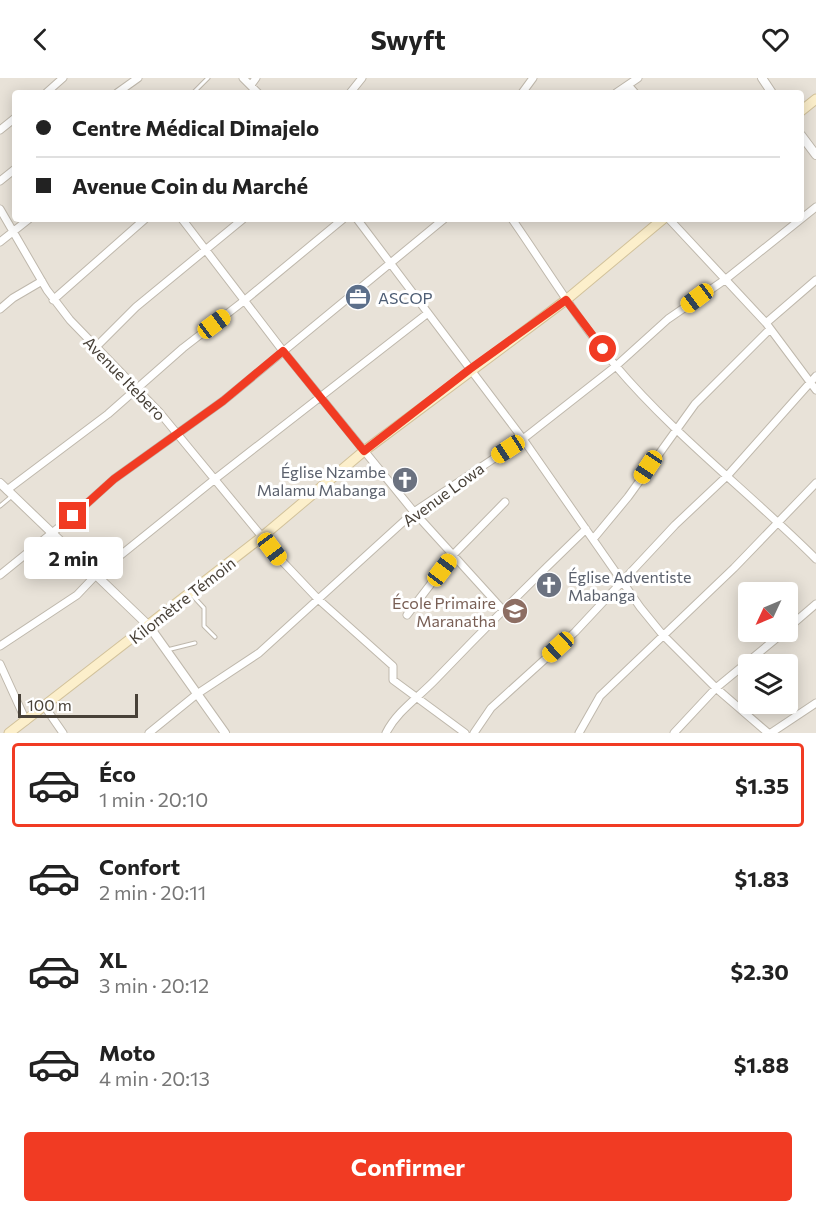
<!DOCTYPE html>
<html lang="fr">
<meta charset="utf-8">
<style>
body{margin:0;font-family:Commissioner,sans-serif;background:#f2f2f2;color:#222;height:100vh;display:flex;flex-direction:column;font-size:22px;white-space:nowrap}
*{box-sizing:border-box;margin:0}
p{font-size:20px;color:#767676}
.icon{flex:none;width:33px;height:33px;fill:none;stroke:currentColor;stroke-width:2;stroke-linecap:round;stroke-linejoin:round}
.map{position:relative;height:655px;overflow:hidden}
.side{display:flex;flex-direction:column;background:#fff;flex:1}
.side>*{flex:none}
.hud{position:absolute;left:12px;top:12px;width:792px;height:132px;border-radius:6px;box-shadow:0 3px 15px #0003;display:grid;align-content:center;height:132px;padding:0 24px;background:#fff}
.needle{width:39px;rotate:226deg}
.controls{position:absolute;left:738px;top:504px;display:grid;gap:12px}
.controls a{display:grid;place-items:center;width:60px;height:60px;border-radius:6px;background:#fff;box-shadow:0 3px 15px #0003;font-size:30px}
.scale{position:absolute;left:18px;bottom:15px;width:120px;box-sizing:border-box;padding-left:6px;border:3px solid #484138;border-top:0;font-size:16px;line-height:21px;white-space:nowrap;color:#484138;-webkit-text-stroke:4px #fff;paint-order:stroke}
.end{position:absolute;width:27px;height:27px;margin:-14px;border:8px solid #f13b23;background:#fff;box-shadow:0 0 0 3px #fff}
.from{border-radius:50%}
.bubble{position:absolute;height:42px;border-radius:6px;background:#fff;box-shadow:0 3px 15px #0003;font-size:20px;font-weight:700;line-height:42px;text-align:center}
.car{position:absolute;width:18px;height:36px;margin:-18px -9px;border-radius:8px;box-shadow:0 0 4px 2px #0007;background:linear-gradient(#f5c518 24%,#345 0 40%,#f5c518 0 76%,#345 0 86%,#f5c518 0)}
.hud b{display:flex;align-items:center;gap:21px;height:57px;font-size:22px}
.hud b+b{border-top:2px solid #e0e0e0}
.hud i{width:15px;height:15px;background:#222}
ul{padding:10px 0 0;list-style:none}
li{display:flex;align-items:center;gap:18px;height:84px;margin:0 12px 9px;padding:0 12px;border:3px solid transparent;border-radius:6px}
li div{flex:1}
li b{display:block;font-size:22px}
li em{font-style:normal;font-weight:700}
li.selected{border-color:#f13b23}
li>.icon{width:54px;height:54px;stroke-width:1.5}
.cta{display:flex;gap:12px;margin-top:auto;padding:12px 24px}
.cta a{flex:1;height:69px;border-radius:6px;background:#f13b23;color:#fff;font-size:24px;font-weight:700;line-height:69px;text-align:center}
header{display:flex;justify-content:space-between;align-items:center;height:78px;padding:0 24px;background:#fff;font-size:27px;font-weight:700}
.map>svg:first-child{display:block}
</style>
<header><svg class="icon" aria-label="back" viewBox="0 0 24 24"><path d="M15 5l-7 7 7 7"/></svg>Swyft<svg class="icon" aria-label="heart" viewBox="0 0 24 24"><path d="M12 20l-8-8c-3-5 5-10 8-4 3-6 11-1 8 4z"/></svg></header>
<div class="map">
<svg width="816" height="655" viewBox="0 0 816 655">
<rect width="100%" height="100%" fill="#f4f1ea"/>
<path fill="#e8e2d8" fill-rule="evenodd" d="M 0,0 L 816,0 L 816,655 L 0,655 ZM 15,15 L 801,15 L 801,141 L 15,141 ZM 748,514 L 788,514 L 788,554 L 748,554 ZM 748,586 L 788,586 L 788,626 L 748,626 Z"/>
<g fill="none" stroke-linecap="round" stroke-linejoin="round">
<g stroke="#bfb8ac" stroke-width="5">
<path id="service" d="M 193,15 L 208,0
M 0,428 L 12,418
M 192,517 L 204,530 L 204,548 L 215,559
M 167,572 L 195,565"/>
</g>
<g stroke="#bfb8ac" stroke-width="9">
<path id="minor" d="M 243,0 L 258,15
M 251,7 L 256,0
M 628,7 L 635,15
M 46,15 L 63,0
M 117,15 L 138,0
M 350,15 L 362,0
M 522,15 L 533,0
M 616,15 L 638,0
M 0,52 L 15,40
M 0,103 L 15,91
M 0,131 L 47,212 L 70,242 L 160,335 L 282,483 L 318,521 L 393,588 L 393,602 L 465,655
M 182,141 L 283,273 L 414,434 L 503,532
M 357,141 L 523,361 L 640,529 L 662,556 L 716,610 L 768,655
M 512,141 C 546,190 577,241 615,287 C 674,357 751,416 816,481
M 669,141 L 766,245 L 816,312
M 801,141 L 816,129
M 0,164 L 29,141
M 53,222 L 145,141
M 0,231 L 13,220 L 42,203
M 766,245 L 816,202
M 96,269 L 136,229 L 243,141
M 7,412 L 108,336 L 183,270 L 245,222 L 343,141
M 594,460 L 628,419 L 695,326 L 770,251
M 0,497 L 73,438 L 114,401 L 223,323 L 444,141
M 407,537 L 453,477 L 505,424
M 788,550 L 816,526
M 0,568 L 77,517 L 96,497 L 215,401 L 428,235
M 0,586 L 26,643
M 45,629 L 63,655
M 149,655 L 197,616 L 259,575 L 414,434 L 523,361 L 616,288 L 668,241 L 726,201 L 801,141
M 386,655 C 397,633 419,619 436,601 C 485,550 535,500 586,451
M 474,655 L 491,630 L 575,554 L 675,447 L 728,397 L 816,298
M 579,655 L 600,618 L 734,490 L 816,405
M 674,655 L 716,610 L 784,554
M 771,655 L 816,625"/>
</g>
<g stroke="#bfb8ac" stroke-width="10">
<path id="tertiary" d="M 762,0 L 772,15
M 801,57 L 816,77
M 0,405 L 149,548 L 225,655"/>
</g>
<g stroke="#d2c29b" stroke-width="11">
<path id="secondary" d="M 801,33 L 816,21
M 9,655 L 263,458 L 364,373 L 566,222 L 663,141"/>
</g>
<use href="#service" stroke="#fff" stroke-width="3"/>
<use href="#minor" stroke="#fff" stroke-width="7"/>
<use href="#tertiary" stroke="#fff" stroke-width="8"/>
<use href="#secondary" stroke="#fcefcb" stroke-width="9"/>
</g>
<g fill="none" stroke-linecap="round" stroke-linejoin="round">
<path stroke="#f13b23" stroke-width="8" d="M 73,438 L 114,401 L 223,323 L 283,273 L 364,373 L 470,291 L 566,222 L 603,271"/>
</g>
<defs>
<g id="office-disc" transform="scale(1.35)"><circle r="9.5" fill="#5c6f8a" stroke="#fff"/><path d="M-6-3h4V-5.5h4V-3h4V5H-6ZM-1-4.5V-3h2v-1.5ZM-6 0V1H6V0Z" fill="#fff"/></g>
<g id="church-disc" transform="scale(1.35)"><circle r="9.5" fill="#6b7280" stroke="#fff"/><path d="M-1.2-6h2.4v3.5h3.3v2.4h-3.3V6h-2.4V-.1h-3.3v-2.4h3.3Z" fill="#fff"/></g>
<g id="school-disc" transform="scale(1.35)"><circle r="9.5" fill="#8d6e63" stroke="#fff"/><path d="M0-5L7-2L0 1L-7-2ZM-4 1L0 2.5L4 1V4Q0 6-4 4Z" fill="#fff"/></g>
</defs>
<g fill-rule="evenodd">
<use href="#office-disc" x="358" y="219"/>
<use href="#church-disc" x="405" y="402"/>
<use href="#church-disc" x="549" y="507"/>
<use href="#school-disc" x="515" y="533"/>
</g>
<g text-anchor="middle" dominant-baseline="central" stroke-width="6" stroke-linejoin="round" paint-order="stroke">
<g font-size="16" fill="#4e5e75" stroke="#fff" text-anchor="start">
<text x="378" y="219">ASCOP</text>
</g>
<g font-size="16" fill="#484138" stroke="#fff">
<text transform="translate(125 300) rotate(46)">Avenue Itebero</text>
<text transform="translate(443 416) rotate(-36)">Avenue Lowa</text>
<text transform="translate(182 522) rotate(-38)">Kilomètre Témoin</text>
</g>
<g font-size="16" fill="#5b616d" stroke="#fff" text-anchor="end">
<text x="386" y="393">Église Nzambe<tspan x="386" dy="18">Malamu Mabanga</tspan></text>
<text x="568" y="498" text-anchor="start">Église Adventiste<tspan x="568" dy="18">Mabanga</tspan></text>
</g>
<g font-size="16" fill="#785e54" stroke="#fff" text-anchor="end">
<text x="496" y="524">École Primaire<tspan x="496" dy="18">Maranatha</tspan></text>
</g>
</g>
</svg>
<div class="controls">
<a><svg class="needle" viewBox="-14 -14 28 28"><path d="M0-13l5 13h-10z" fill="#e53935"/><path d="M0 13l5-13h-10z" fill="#767676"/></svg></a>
<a><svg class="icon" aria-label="layers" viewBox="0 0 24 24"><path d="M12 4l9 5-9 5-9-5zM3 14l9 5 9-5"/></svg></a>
</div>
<div class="scale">100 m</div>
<i class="end from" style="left:603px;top:271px"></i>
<i class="end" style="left:73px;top:438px"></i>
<div class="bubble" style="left:24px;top:459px;width:99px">2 min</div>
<i class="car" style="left:697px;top:220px;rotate:233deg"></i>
<i class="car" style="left:214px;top:246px;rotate:53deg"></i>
<i class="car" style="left:508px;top:371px;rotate:237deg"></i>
<i class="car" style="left:648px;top:389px;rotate:214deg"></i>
<i class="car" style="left:272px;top:471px;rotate:143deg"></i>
<i class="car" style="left:442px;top:492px;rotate:37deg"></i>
<i class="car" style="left:558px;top:569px;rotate:227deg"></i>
<div class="hud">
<b><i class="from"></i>Centre Médical Dimajelo</b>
<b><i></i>Avenue Coin du Marché</b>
</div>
</div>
<section class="side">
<ul>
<li class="selected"><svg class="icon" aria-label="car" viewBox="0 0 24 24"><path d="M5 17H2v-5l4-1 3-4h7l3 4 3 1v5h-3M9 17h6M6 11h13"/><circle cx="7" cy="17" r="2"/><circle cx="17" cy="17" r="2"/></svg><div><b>Éco</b><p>1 min · 20:10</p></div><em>$1.35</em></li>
<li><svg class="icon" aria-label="car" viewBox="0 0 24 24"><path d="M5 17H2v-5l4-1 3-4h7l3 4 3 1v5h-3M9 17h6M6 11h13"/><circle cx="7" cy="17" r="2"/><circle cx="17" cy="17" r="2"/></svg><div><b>Confort</b><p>2 min · 20:11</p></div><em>$1.83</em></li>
<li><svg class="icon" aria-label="car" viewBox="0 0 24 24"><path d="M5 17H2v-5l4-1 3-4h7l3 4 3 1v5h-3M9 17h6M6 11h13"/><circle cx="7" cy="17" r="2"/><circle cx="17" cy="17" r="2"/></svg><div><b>XL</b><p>3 min · 20:12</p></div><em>$2.30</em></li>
<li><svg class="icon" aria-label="car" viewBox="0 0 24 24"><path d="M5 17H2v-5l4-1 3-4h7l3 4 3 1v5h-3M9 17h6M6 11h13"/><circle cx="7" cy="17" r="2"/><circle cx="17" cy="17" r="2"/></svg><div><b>Moto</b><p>4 min · 20:13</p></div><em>$1.88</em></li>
</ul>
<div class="cta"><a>Confirmer</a></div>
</section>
